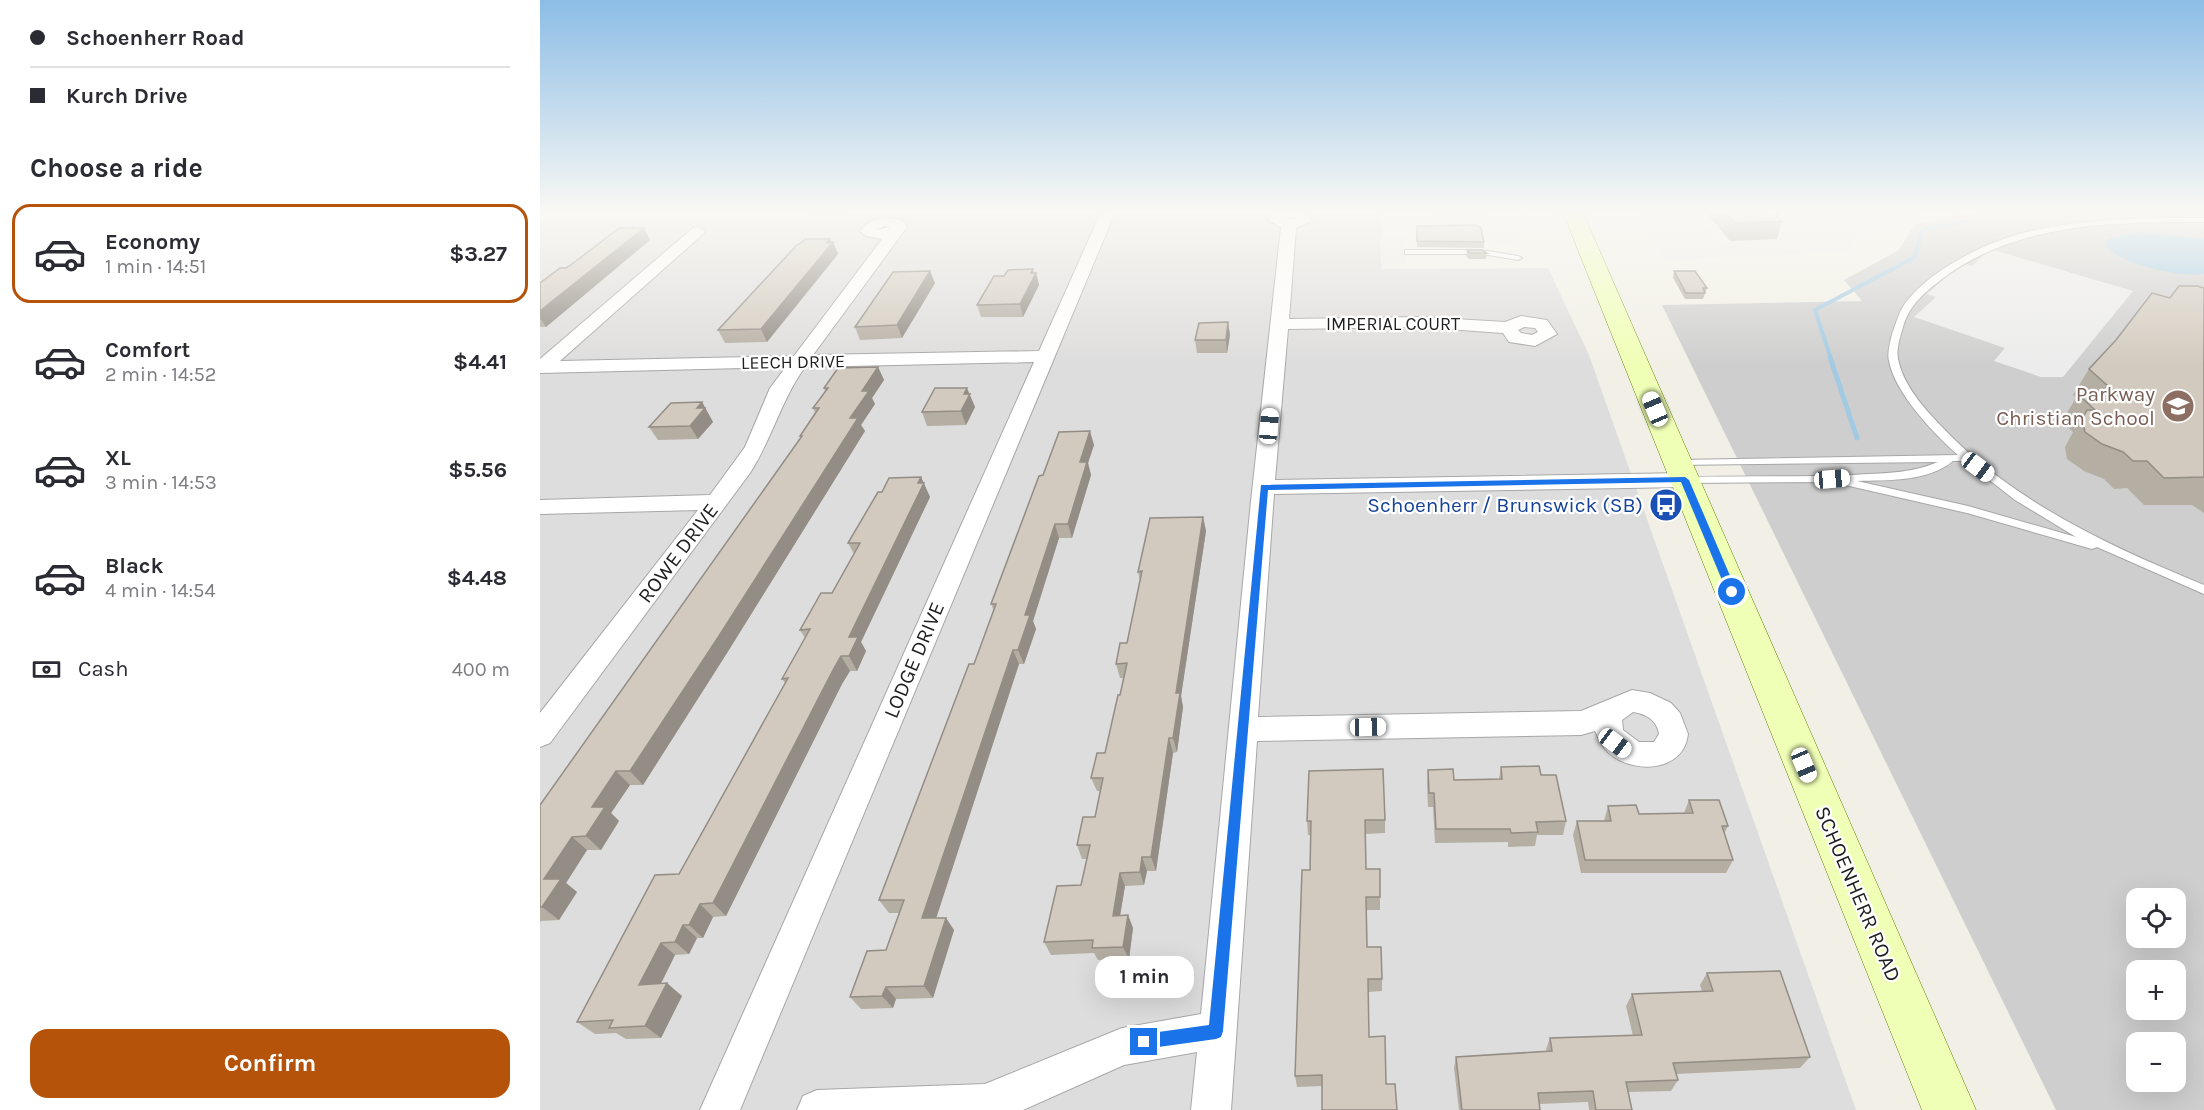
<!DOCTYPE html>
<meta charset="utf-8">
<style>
body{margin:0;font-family:Karla,sans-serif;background:#f7f7f7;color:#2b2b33;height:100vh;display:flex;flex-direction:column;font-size:22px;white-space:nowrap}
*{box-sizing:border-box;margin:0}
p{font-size:20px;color:#7c7c81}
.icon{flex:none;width:33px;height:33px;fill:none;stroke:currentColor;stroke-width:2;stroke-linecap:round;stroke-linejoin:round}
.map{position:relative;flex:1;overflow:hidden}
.side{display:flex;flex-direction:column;background:#fff;width:540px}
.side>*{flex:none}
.top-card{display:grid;align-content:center;height:132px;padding:0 30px;background:#fff}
.tools{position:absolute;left:1586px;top:888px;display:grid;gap:12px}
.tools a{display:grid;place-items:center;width:60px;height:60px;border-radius:12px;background:#fff;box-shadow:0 6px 24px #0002;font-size:30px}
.end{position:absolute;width:27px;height:27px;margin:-14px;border:8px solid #1a73e8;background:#fff;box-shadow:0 0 0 3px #fff}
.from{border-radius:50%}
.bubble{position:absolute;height:42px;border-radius:18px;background:#fff;box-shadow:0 6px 24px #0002;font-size:20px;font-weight:700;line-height:42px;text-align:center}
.car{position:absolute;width:18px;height:36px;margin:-18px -9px;border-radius:8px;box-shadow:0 0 4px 2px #0007;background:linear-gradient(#fff 24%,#345 0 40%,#fff 0 76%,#345 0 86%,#fff 0)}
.top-card b{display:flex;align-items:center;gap:21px;height:57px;font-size:22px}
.top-card b+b{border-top:2px solid #e1e1e2}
.top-card i{width:15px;height:15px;background:#2b2b33}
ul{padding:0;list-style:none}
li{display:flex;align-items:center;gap:18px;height:99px;margin:0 12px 9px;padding:0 18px;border:3px solid transparent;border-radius:18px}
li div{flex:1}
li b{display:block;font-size:22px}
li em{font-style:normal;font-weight:700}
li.selected{border-color:#b45309}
li>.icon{width:54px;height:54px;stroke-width:1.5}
h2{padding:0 30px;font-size:27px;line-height:72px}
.pay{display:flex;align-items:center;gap:15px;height:66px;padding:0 30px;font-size:22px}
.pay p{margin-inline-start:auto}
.primary-button{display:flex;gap:12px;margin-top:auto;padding:12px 30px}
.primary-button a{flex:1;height:69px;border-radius:18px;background:#b45309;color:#fff;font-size:24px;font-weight:700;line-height:69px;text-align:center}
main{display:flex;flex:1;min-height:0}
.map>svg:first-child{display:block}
</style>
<main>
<section class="side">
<div class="top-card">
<b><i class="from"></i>Schoenherr Road</b>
<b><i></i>Kurch Drive</b>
</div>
<h2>Choose a ride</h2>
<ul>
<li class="selected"><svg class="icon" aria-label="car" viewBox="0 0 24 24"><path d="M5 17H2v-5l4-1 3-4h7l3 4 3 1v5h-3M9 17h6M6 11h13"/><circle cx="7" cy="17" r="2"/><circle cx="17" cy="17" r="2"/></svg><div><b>Economy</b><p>1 min · 14:51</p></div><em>$3.27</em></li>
<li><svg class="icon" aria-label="car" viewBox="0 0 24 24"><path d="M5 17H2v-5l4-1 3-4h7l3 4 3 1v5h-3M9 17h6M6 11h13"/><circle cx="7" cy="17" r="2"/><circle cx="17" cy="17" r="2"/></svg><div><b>Comfort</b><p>2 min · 14:52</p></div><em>$4.41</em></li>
<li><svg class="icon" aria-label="car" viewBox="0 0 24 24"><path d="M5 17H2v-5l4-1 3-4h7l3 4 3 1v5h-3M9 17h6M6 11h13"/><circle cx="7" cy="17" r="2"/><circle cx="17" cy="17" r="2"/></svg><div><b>XL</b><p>3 min · 14:53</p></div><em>$5.56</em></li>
<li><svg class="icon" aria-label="car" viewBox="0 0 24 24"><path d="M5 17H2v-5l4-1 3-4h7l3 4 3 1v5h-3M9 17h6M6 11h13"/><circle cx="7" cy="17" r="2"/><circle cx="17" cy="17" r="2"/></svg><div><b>Black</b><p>4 min · 14:54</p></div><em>$4.48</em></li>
</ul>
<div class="pay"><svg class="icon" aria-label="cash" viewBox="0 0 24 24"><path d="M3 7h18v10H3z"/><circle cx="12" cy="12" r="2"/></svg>Cash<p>400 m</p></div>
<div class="primary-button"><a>Confirm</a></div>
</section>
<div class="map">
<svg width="1664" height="1110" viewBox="0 0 1664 1110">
<rect width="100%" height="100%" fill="#f2f0e6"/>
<path fill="#dedddd" d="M 624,210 L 841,210 L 842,269 L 1008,268 L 1049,355 L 1316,1110 L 0,1110 L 0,220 Z"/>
<path fill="#cecece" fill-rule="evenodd" d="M 1439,210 L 1664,210 L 1664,1110 L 1516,1110 L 1122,305 L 1322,301 L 1304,280 L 1359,250 L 1374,225 ZM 1596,898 L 1635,898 L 1635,938 L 1596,938 ZM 1596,970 L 1635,970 L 1635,1010 L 1596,1010 ZM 1596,1042 L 1635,1042 L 1635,1082 L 1596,1082 Z"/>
<path fill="#ececec" d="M 1095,210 L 1153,210 L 1177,241 L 1248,239 L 1240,231 L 1249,230 L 1223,210 L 1386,212 L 1336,225 L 1319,235 L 1307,251 L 1123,260 Z
M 946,213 L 949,223 L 940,223 L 941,229 L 890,229 L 891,214 Z
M 975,231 L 979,245 L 952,245 L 949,232 Z
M 864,237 L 866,264 L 841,264 L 840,238 Z
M 1450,249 L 1593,291 L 1523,377 L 1501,377 L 1454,361 L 1465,348 L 1374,317 L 1396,297 L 1387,294 L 1422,263 L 1432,266 Z"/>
<path fill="#a2cae3" d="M 1599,232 L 1664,239 L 1664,274 C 1641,278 1579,264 1565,245 L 1570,238 Z"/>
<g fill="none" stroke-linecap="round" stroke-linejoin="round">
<path stroke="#a2cae3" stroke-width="4" d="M 1291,359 L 1275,310 L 1375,257 L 1382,230 L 1481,210"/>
<path stroke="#a2cae3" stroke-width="5" d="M 1290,357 L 1317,438"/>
<g stroke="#a7a7a7" stroke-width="2">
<path id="service" d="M 1664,218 L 1664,222 C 1574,222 1477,222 1402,279 C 1385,292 1369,305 1363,327 C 1360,338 1355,351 1359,363 C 1365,387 1384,408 1401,426 C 1473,502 1569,546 1664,585 L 1664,594 L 1557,547 L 1552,549 L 1427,513 L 1292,482 L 1146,483 L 1141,480 L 1146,477 C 1201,476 1257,477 1312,475 C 1342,473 1370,474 1398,462 L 1134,465 L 1133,463 L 1138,460 L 1418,455 C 1393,433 1355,393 1349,361 C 1347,352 1350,343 1352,334 C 1356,324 1358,314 1364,305 C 1388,271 1444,243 1483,233 C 1543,218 1603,218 1664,218 ZM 1413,461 L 1425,461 L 1475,500 L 1536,537 L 1428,506 L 1317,481 C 1348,480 1388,482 1413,461 Z
M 865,250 L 942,250 L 978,256 L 982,258 L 978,260 L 942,254 L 865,254 Z"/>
</g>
<g stroke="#a7a7a7" stroke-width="2">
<path id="minor" d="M 562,210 L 576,210 L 200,1110 L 160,1110 L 494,362 L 265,367 C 241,400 232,439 210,473 L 10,743 L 0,747 L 0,713 L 158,510 L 0,514 L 0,500 L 170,495 L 205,447 L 230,388 L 246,367 L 0,373 L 0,359 L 153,228 L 158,227 L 165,231 L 163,234 L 20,361 L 254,356 L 342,239 L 326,236 L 320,231 C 330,217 346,216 362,220 L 367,227 L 273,355 L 499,351 ZM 344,226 L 351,227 L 336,230 Z
M 760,210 L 768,212 L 772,221 L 756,228 L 749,319 L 880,317 L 965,322 L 981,316 L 1007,320 L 1017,334 L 995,346 L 969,342 L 963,333 L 880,327 L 748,329 L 735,480 L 1145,473 L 1153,475 L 1156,480 L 1153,485 L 1145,487 L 734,494 L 718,717 L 1041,711 L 1092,690 L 1110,693 L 1131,703 L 1140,713 L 1148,734 C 1144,770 1100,774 1074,757 C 1064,751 1060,741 1055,731 L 1041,735 L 717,741 L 691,1110 L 651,1110 L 657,1052 L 584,1065 L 483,1110 L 257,1110 L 263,1096 L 277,1090 L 445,1084 L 582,1028 L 661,1014 L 711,501 L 741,227 L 728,220 L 736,211 ZM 755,217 L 757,219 L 745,218 ZM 984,327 L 995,328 L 998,332 L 992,335 L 981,333 L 978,330 ZM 1093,712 C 1106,714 1117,720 1119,734 L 1114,742 L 1099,742 L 1083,730 L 1082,720 Z"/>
</g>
<g stroke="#5d7e00" stroke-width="1">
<path id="secondary" d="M 1016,210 L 1041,210 L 1043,213 L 1436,1110 L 1382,1110 L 1038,250 L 1025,217 Z"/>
</g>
<use href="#service" fill="#fff" fill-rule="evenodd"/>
<use href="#minor" fill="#fff" fill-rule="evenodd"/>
<use href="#secondary" fill="#f0ffb6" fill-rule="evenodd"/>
</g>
<path fill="#b5aea3" d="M 1166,210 L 1235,210 L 1239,213 L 1238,217 L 1242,222 L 1237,239 L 1190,241 L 1165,211 Z
M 877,226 L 944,242 L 944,248 L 877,247 Z
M 110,240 L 6,327 L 0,327 L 0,283 L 26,268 Z
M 292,242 L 293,242 L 298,254 L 227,342 L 185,343 L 178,330 Z
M 927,250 L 947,253 L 946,259 L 929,259 L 926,256 Z
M 493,269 L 493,273 L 496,273 L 499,285 L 483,317 L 441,317 L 437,305 L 464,276 Z
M 1134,271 L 1167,288 L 1163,299 L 1145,299 L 1133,278 Z
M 395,283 L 362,338 L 320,340 L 315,327 Z
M 1664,288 L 1664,513 L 1652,505 L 1604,505 L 1587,488 L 1574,489 L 1564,479 L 1544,471 L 1527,459 L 1525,447 L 1533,432 L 1522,421 L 1536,398 L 1533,395 L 1549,369 L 1630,298 Z
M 688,322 L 690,335 L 687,353 L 657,353 L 655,340 Z
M 338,367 L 344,380 L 332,398 L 335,404 L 321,425 L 325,431 L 187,653 L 103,785 L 90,785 L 71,813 L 79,821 L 61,850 L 47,850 L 26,883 L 37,892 L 19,920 L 1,921 L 0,922 L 0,805 L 261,438 L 260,436 L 275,412 L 273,408 L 285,391 L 284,388 Z
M 429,394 L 435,407 L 426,425 L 387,426 L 382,412 Z
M 162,402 L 173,422 L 158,439 L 118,440 L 109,427 Z
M 554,445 L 548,463 L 551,475 L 532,538 L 519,538 L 493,621 L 496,629 L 484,664 L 479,664 L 396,918 L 406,918 L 414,930 L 393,998 L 356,999 L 353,1008 L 321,1009 L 310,997 L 346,950 L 359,913 L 349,913 L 339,900 L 434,664 L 454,611 L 451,604 L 503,475 Z
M 381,477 L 390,497 L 321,642 L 326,651 L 317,671 L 310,671 L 302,684 L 186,916 L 173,917 L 163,938 L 157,938 L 149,954 L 135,955 L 121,984 L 142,996 L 121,1038 L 86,1039 L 76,1033 L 55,1034 L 37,1022 L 139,874 L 245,683 L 242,679 L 265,638 L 260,630 L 292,593 L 314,554 L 308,543 L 342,492 Z
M 663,517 L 666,531 L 641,696 L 643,707 L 637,752 L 633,753 L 616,871 L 607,871 L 604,885 L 585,886 L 580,915 L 588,915 L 593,928 L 589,959 L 558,960 L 554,953 L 511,955 L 504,942 L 541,885 L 547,859 L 542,859 L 537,845 L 555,817 L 560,791 L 557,791 L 551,778 L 565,753 L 580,695 L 584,678 L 580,678 L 576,664 L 587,643 L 600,581 L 598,572 Z
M 961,767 L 1001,775 L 1026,821 L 1023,835 L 997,835 L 995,846 L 968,847 L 968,842 L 895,843 L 893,807 L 888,807 L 887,784 L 888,770 L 914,780 L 959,779 Z
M 1149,800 L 1188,826 L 1184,834 L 1193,860 L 1186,873 L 1041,873 L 1033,835 L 1037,821 L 1064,821 L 1068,806 L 1099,814 L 1144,813 Z
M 845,820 L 845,833 L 825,834 L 826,869 L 840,897 L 840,910 L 826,910 L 827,947 L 842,979 L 842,991 L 828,992 L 782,1086 L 757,1087 L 755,1076 L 770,870 L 771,835 L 768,835 L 767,821 Z
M 1167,973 L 1270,1057 L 1260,1068 L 1136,1074 L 1138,1080 L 1131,1091 L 1088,1092 L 1092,1110 L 1049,1110 L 1048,1102 L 999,1104 L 1000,1110 L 919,1110 L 914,1068 L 916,1057 L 1007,1051 L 1006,1049 L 1010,1038 L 1093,1036 L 1086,1006 L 1092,994 L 1162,991 L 1160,985 Z"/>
<path fill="#938d85" d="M 104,228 L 110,240 L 6,327 L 0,318 L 0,311 Z
M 290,239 L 292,244 L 293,242 L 298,254 L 227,342 L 221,329 Z
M 493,269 L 494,276 L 496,273 L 499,285 L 483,317 L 480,304 Z
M 390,271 L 395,283 L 362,338 L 357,325 Z
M 688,322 L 690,335 L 687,353 L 686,340 Z
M 338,367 L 344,380 L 332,398 L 335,404 L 321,425 L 325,431 L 187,653 L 103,785 L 90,771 L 310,418 L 322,391 Z
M 427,388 L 435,407 L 426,425 L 421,411 L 424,394 Z
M 162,402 L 173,422 L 158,439 L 150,426 L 157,408 Z
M 550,431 L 554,445 L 548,463 L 551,475 L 532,538 L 528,524 L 540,462 Z
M 381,477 L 390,497 L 321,642 L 326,651 L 317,671 L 309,656 L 309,637 Z
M 663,517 L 666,531 L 641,696 L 643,707 L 637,752 L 633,738 L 636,693 Z
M 515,524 L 519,538 L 493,621 L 496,629 L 484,664 L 478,650 L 485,615 Z
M 473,650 L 479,664 L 392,931 L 382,918 Z
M 301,656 L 310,671 L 302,684 L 186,916 L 173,903 L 293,670 Z
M 629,738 L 633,753 L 616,871 L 611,857 Z
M 76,771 L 90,785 L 71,813 L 79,821 L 61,850 L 46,836 L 52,807 Z
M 32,837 L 47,850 L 26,883 L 37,892 L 19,920 L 2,907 L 4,879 Z
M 602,857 L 607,871 L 604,885 L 600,872 Z
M 580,873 L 585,886 L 578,928 L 573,916 Z
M 160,904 L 173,917 L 163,938 L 149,925 Z
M 588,915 L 593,928 L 589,959 L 583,947 Z
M 406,918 L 414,930 L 393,998 L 384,986 Z
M 143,925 L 157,938 L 149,954 L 135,942 Z
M 121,943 L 135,955 L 114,997 L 99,985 Z
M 127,983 L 142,996 L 121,1038 L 105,1026 Z
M 346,987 L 356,999 L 353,1008 L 342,996 Z"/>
<path fill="#d2cabe" stroke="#938d85" stroke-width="1.5" d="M 1183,210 L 1235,210 L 1239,213 L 1234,213 L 1242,222 L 1195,223 Z
M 936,225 L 941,228 L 944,242 L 877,241 L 877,226 Z
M 79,228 L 104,228 L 0,311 L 0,283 L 20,268 L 26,268 L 36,261 Z
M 266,239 L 290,239 L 287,243 L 293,242 L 221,329 L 178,330 L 256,246 Z
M 927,250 L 942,250 L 947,253 L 930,253 Z
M 493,269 L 491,273 L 496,273 L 480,304 L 437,305 L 454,276 L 464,276 L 468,270 Z
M 390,271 L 357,325 L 315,327 L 353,272 Z
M 1134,271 L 1155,271 L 1167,288 L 1163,288 L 1165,293 L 1146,293 Z
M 1639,286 L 1657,286 L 1664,288 L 1664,477 L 1624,478 L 1607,461 L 1593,461 L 1583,452 L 1562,444 L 1545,432 L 1542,420 L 1547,410 L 1555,410 L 1538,394 L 1576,393 L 1549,369 L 1576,340 L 1612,293 L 1630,298 Z
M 688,322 L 686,340 L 655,340 L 659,323 Z
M 338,367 L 322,391 L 329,391 L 310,418 L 318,418 L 177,639 L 90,771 L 76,771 L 52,807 L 65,807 L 46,836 L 32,837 L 4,879 L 21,879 L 2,907 L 0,907 L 0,805 L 262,436 L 260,436 L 279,408 L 273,408 L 288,388 L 284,388 L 298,368 Z
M 395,388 L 427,388 L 424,394 L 430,394 L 421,411 L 382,412 Z
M 162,402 L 157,408 L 165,408 L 150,426 L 109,427 L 131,403 Z
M 550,431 L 540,462 L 547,462 L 528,524 L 515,524 L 485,615 L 490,615 L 478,650 L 473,650 L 382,918 L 406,918 L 384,986 L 346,987 L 342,996 L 310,997 L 327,951 L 346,950 L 364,900 L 339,900 L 429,664 L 434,664 L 456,604 L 451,604 L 499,476 L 503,475 L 519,432 Z
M 381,477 L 378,483 L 384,483 L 309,637 L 318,637 L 309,656 L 301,656 L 293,670 L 173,903 L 160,904 L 149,925 L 143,925 L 135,942 L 121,943 L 99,985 L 127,983 L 105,1026 L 69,1028 L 73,1020 L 37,1022 L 115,875 L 139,874 L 248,678 L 242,679 L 270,629 L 260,630 L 281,593 L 292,593 L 320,543 L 308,543 L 338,492 L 342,492 L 349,478 Z
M 663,517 L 636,693 L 640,693 L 637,712 L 633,738 L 629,738 L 611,857 L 602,857 L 600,872 L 580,873 L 573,916 L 588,915 L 583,947 L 552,948 L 553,940 L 504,942 L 517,886 L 541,885 L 550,845 L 537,845 L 543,817 L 555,817 L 563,778 L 551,778 L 557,753 L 565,753 L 578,695 L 580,695 L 587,663 L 576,664 L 580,643 L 587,643 L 602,571 L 598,572 L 610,518 Z
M 999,766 L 1001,775 L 1016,775 L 1026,821 L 996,822 L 998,832 L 971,833 L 970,829 L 896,829 L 894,793 L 889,793 L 888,770 L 913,769 L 914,780 L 962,779 L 961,767 Z
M 843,769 L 845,820 L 825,820 L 826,869 L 840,869 L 840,897 L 826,897 L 827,947 L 841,947 L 842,979 L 828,979 L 829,1037 L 845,1036 L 846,1084 L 855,1084 L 857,1110 L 782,1110 L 782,1075 L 755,1076 L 762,870 L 770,870 L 771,821 L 767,821 L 769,771 Z
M 1149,800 L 1179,800 L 1188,826 L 1182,826 L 1193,860 L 1045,860 L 1037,821 L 1071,821 L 1068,806 L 1096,805 L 1099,814 L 1153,813 Z
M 1240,971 L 1270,1057 L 1133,1063 L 1138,1080 L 1086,1082 L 1092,1110 L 1056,1110 L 1053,1091 L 998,1093 L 1000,1110 L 922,1110 L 916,1057 L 1012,1051 L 1010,1038 L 1102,1035 L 1092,994 L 1173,991 L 1167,973 Z"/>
<linearGradient id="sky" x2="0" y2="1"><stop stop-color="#8cbde6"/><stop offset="0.58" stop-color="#f9f8f4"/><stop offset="1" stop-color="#f9f8f4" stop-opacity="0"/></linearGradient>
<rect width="1664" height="365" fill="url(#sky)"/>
<path fill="#1a73e8" d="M 1145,477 L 1149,480 L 1197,592 L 1195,594 L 1187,592 L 1141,482 L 728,490 L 683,1031 L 681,1037 L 676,1039 L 604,1049 L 599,1047 L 597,1042 L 599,1036 L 604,1034 L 669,1025 L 721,485 Z"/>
<defs>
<g id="school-disc" transform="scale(1.725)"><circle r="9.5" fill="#8d6e63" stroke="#fff"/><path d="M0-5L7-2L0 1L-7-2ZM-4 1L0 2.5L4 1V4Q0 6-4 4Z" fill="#fff"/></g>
<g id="bus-disc" transform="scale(1.725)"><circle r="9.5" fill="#1a4fb4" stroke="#fff"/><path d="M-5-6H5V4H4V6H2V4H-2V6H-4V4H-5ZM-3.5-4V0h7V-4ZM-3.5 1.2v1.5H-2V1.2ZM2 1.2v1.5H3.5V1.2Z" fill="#fff"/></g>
</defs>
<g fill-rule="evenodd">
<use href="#school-disc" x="1638" y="406"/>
<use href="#bus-disc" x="1126" y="505"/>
</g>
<g text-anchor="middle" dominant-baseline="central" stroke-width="4.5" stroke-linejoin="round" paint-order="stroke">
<g font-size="18" fill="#202020" stroke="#fff">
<text x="853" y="324">IMPERIAL COURT</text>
<text transform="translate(253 362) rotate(-1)">LEECH DRIVE</text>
</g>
<g font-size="21" fill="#785e54" stroke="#fff" text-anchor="end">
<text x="1615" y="394">Parkway<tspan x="1615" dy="24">Christian School</tspan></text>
</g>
<g font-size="21" fill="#164399" stroke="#fff" text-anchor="end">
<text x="1103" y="505">Schoenherr / Brunswick (SB)</text>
</g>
<g font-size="21" fill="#202020" stroke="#fff">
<text transform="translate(138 553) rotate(-53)">ROWE DRIVE</text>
<text transform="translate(374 660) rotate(-67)">LODGE DRIVE</text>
<text transform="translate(1318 894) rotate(67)">SCHOENHERR ROAD</text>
</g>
</g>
</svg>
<div class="tools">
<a><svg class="icon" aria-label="locate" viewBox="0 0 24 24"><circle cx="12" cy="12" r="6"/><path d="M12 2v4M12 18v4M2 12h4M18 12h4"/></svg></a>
<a>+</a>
<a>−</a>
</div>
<i class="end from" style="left:1192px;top:592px"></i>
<i class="end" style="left:604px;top:1042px"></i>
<div class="bubble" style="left:555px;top:956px;width:99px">1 min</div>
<i class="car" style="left:1115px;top:409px;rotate:337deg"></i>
<i class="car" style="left:729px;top:426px;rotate:5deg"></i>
<i class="car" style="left:1438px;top:467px;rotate:127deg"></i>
<i class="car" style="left:1292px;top:479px;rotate:85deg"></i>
<i class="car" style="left:828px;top:727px;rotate:89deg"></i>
<i class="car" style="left:1075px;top:743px;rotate:127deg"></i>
<i class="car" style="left:1264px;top:765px;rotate:157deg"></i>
</div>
</main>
